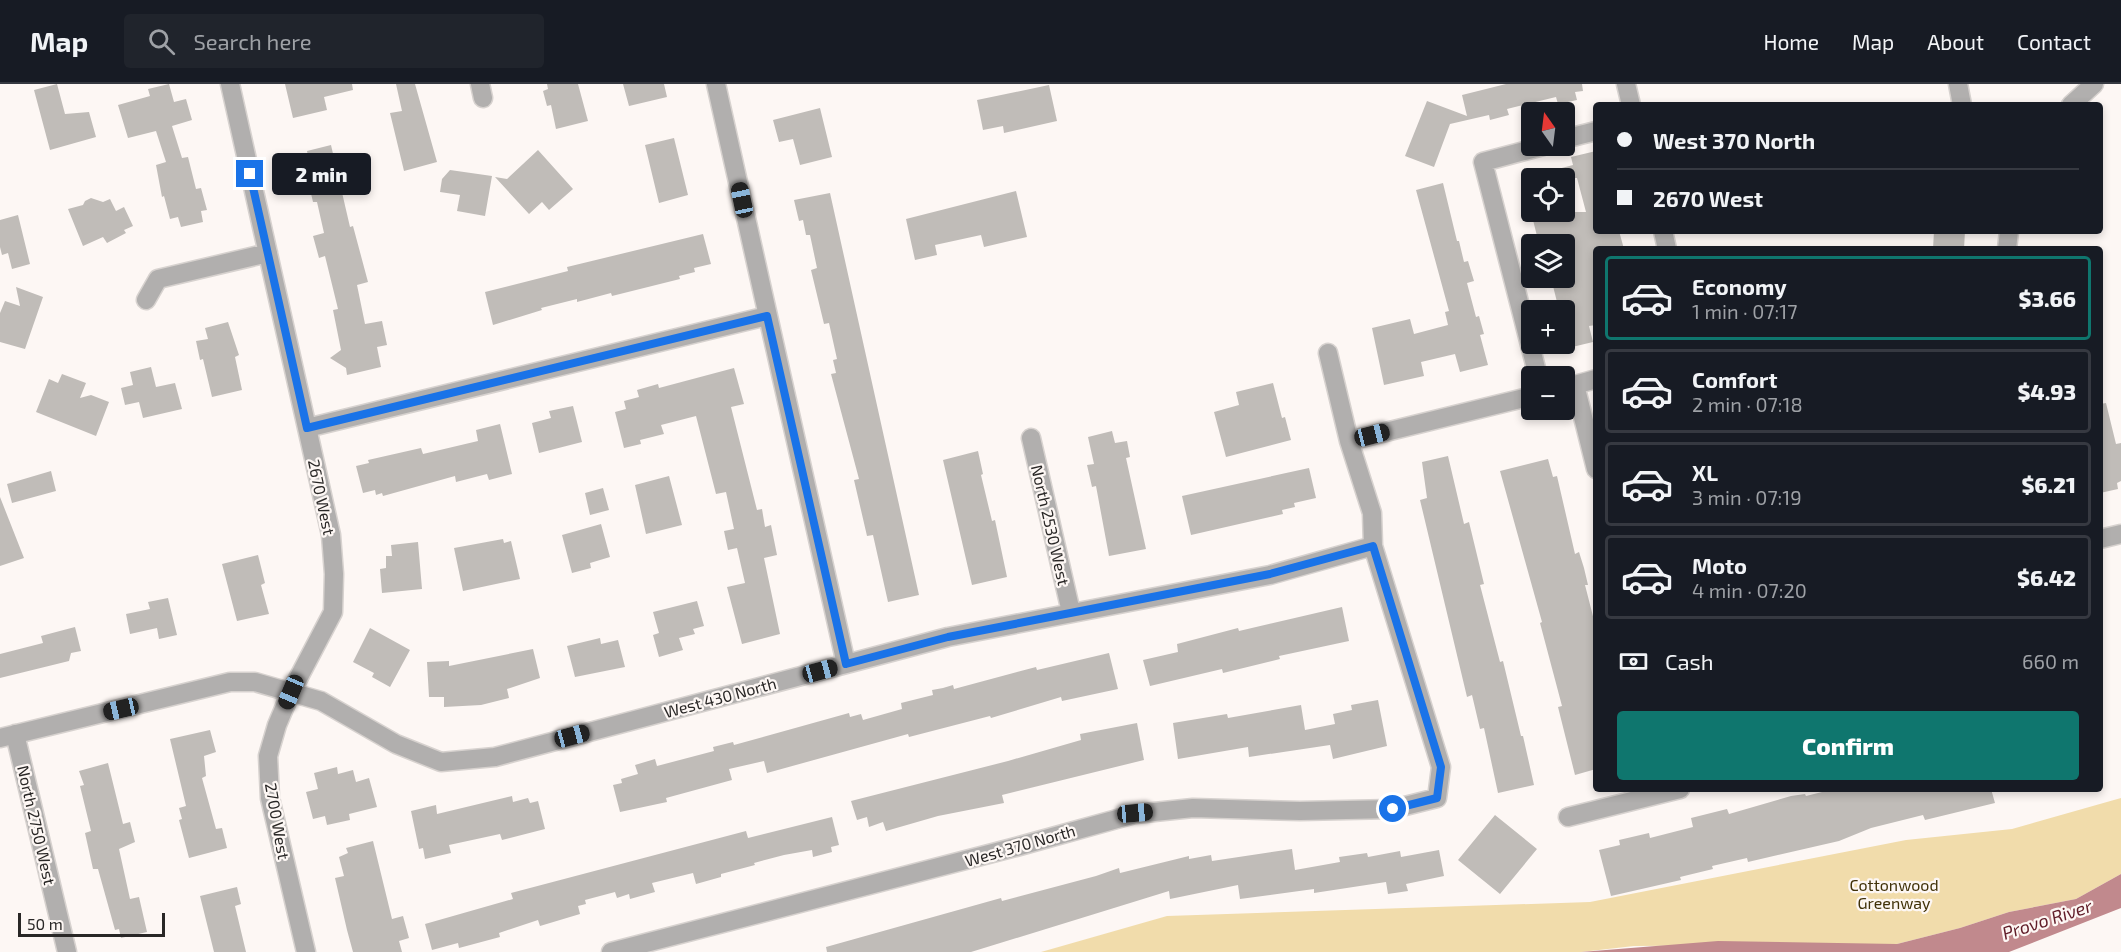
<!DOCTYPE html>
<meta charset="utf-8">
<style>
body{margin:0;font-family:"Exo 2",sans-serif;background:#20242c;color:#f1f3f6;height:100vh;display:flex;flex-direction:column;font-size:22px;white-space:nowrap}
*{box-sizing:border-box;margin:0}
p{font-size:20px;color:#9ea1a6}
.icon{flex:none;width:33px;height:33px;fill:none;stroke:currentColor;stroke-width:2;stroke-linecap:round;stroke-linejoin:round}
.map{position:relative;flex:1;overflow:hidden}
.sheet{position:absolute;left:1593px;top:162px;width:510px;height:546px;display:flex;flex-direction:column;background:#171b24;border-radius:6px;box-shadow:0 3px 9px #0003}
.sheet>*{flex:none}
.top-card{position:absolute;left:1593px;top:18px;width:510px;height:132px;border-radius:6px;box-shadow:0 3px 9px #0003;display:grid;align-content:center;height:132px;padding:0 24px;background:#171b24}
.needle{width:39px;rotate:346deg}
.fabs{position:absolute;left:1521px;top:18px;display:grid;gap:12px}
.fabs a{display:grid;place-items:center;width:54px;height:54px;border-radius:6px;background:#171b24;box-shadow:0 3px 9px #0003;font-size:30px}
.scale{position:absolute;left:18px;bottom:15px;width:147px;box-sizing:border-box;padding-left:6px;border:3px solid #292726;border-top:0;font-size:16px;line-height:21px;white-space:nowrap;color:#292726;-webkit-text-stroke:4px #fdf7f4;paint-order:stroke}
.end{position:absolute;width:27px;height:27px;margin:-14px;border:8px solid #1a73e8;background:#fff;box-shadow:0 0 0 3px #fff}
.from{border-radius:50%}
.bubble{position:absolute;height:42px;border-radius:6px;background:#171b24;box-shadow:0 3px 9px #0003;font-size:20px;font-weight:800;line-height:42px;text-align:center}
.car{position:absolute;width:18px;height:36px;margin:-18px -9px;border-radius:8px;box-shadow:0 0 4px 2px #0007;background:linear-gradient(#222 24%,#8ab4d8 0 40%,#222 0 76%,#8ab4d8 0 86%,#222 0)}
.top-card b{display:flex;align-items:center;gap:21px;height:57px;font-size:22px}
.top-card b+b{border-top:2px solid #363941}
.top-card i{width:15px;height:15px;background:#f1f3f6}
ul{padding:10px 0 0;list-style:none}
li{display:flex;align-items:center;gap:18px;height:84px;margin:0 12px 9px;padding:0 12px;border:3px solid #363941;border-radius:6px}
li div{flex:1}
li b{display:block;font-size:22px}
li em{font-style:normal;font-weight:800}
li.active{border-color:#0f766e}
li>.icon{width:54px;height:54px;stroke-width:1.5}
.pay{display:flex;align-items:center;gap:15px;height:66px;padding:0 24px;font-size:22px}
.pay p{margin-inline-start:auto}
.primary-button{display:flex;gap:12px;margin-top:auto;padding:12px 24px}
.primary-button a{flex:1;height:69px;border-radius:6px;background:#0f766e;color:#fff;font-size:24px;font-weight:800;line-height:69px;text-align:center}
header{display:flex;align-items:center;gap:36px;box-sizing:border-box;height:84px;padding:0 30px;background:#171b24;border-bottom:2px solid #363941}
header strong{font-size:28px}
nav{display:flex;gap:33px;margin-inline-start:auto;font-size:21px}
.search{width:420px;height:54px;background:#20242c;display:flex;align-items:center;gap:15px;box-sizing:border-box;padding:0 21px;border-radius:6px;color:#9ea1a6;font-size:22px}
.map>svg:first-child{display:block}
</style>
<header>
<strong>Map</strong>
<div class="search"><svg class="icon" aria-label="search" viewBox="0 0 24 24"><circle cx="10" cy="10" r="6"/><path d="M15 15l6 6"/></svg>Search here</div>
<nav><a>Home</a><a>Map</a><a>About</a><a>Contact</a></nav>
</header>
<div class="map">
<svg width="2121" height="868" viewBox="0 0 2121 868">
<rect width="100%" height="100%" fill="#fdf7f4"/>
<path fill="#f1dcab" d="M 2121,714 L 2121,790 L 2076,815 L 2009,828 L 1960,844 L 1897,860 L 1634,862 L 1581,868 L 1041,868 L 1167,832 L 1590,818 L 1906,756 L 2012,745 Z"/>
<path fill="#c1898d" d="M 2121,790 L 2121,824 L 2009,868 L 1581,868 L 1718,857 L 1897,860 L 1960,844 L 2009,828 L 2076,815 Z"/>
<path fill="#c0bcb8" d="M 57,0 L 65,30 L 89,28 L 96,53 L 50,66 L 34,6 Z
M 169,0 L 174,18 L 186,15 L 192,36 L 172,42 L 182,74 L 188,73 L 196,105 L 201,104 L 207,126 L 201,127 L 203,138 L 181,143 L 178,133 L 170,135 L 164,112 L 162,113 L 156,81 L 166,78 L 156,47 L 128,54 L 118,21 L 150,12 L 148,5 Z
M 285,0 L 352,0 L 353,6 L 324,13 L 327,26 L 293,34 Z
M 396,0 L 415,0 L 437,78 L 404,87 L 390,29 L 402,27 Z
M 547,0 L 578,0 L 588,37 L 556,45 L 551,21 L 547,22 L 543,7 L 548,5 Z
M 623,0 L 664,0 L 667,13 L 629,22 Z
M 1506,0 L 1582,0 L 1583,7 L 1575,8 L 1577,16 L 1558,20 L 1556,13 L 1507,25 L 1509,31 L 1490,36 L 1489,31 L 1450,40 L 1434,83 L 1405,72 L 1427,17 L 1467,32 L 1462,11 Z
M 1049,1 L 1057,37 L 1004,49 L 1003,42 L 983,46 L 977,16 Z
M 820,24 L 832,73 L 800,81 L 793,55 L 779,58 L 773,36 Z
M 674,54 L 688,111 L 659,119 L 645,61 Z
M 331,61 L 350,143 L 353,142 L 368,198 L 357,201 L 365,240 L 382,237 L 387,261 L 377,263 L 381,283 L 347,291 L 346,284 L 330,274 L 341,266 L 333,226 L 338,225 L 325,172 L 319,174 L 313,152 L 324,149 L 317,118 L 313,118 L 309,101 L 300,103 L 295,80 L 309,77 L 307,67 Z
M 538,66 L 573,105 L 549,126 L 542,118 L 529,130 L 495,93 L 507,95 Z
M 1596,67 L 1596,147 L 1619,147 L 1624,165 L 1596,165 L 1596,241 L 1589,242 L 1593,258 L 1568,264 L 1564,226 L 1559,226 L 1551,194 L 1564,194 L 1564,160 L 1539,160 L 1531,128 L 1586,128 L 1577,94 L 1544,94 L 1543,89 L 1573,81 L 1571,73 Z
M 450,86 L 492,92 L 485,132 L 457,127 L 460,111 L 440,108 L 442,95 Z
M 1443,99 L 1457,157 L 1459,157 L 1464,178 L 1468,177 L 1474,197 L 1467,199 L 1476,233 L 1479,232 L 1484,250 L 1480,251 L 1488,281 L 1460,288 L 1455,270 L 1421,278 L 1424,292 L 1384,301 L 1372,244 L 1410,235 L 1414,250 L 1448,241 L 1445,228 L 1449,227 L 1416,106 Z
M 1016,107 L 1027,153 L 984,163 L 981,151 L 935,161 L 937,171 L 915,176 L 906,135 Z
M 830,109 L 919,511 L 888,518 L 873,451 L 867,452 L 854,396 L 859,395 L 831,290 L 836,289 L 833,276 L 837,275 L 829,239 L 824,240 L 811,186 L 817,184 L 810,151 L 806,151 L 803,136 L 799,137 L 794,116 Z
M 91,114 L 103,118 L 110,115 L 116,127 L 124,123 L 133,142 L 124,146 L 126,149 L 107,159 L 103,153 L 83,162 L 68,125 L 83,121 L 85,117 Z
M 18,131 L 30,180 L 12,185 L 8,169 L 2,171 L 0,163 L 0,136 Z
M 1934,147 L 1965,147 L 1964,165 L 1933,165 Z
M 703,150 L 711,180 L 694,184 L 695,188 L 679,192 L 680,195 L 612,212 L 611,209 L 577,218 L 577,215 L 541,224 L 542,226 L 493,241 L 485,208 L 568,187 L 567,183 Z
M 16,203 L 43,213 L 25,265 L 0,258 L 0,229 L 5,217 L 20,222 Z
M 228,238 L 239,271 L 235,273 L 242,306 L 212,313 L 203,275 L 200,276 L 196,257 L 208,255 L 205,244 Z
M 151,283 L 156,303 L 175,299 L 182,325 L 143,334 L 139,318 L 125,321 L 121,304 L 133,301 L 130,288 Z
M 734,284 L 744,320 L 731,323 L 757,426 L 762,425 L 765,443 L 771,441 L 777,471 L 764,474 L 780,550 L 742,560 L 727,503 L 745,499 L 737,464 L 728,466 L 724,447 L 734,445 L 726,408 L 716,410 L 696,332 L 661,341 L 664,350 L 640,356 L 641,360 L 624,364 L 615,328 L 626,325 L 624,317 L 639,313 L 637,306 L 658,300 L 659,304 Z
M 62,290 L 86,299 L 80,314 L 91,311 L 109,318 L 96,352 L 36,328 L 49,295 L 58,299 Z
M 1273,299 L 1282,334 L 1285,333 L 1291,356 L 1226,373 L 1214,328 L 1239,321 L 1236,308 Z
M 2106,319 L 2116,360 L 2121,359 L 2121,397 L 2117,399 L 2118,405 L 2100,409 L 2100,320 Z
M 573,322 L 582,358 L 539,369 L 532,339 L 551,334 L 549,327 Z
M 500,340 L 512,390 L 489,396 L 487,390 L 456,398 L 455,392 L 383,412 L 382,409 L 376,411 L 375,406 L 363,409 L 356,382 L 369,379 L 368,376 L 421,364 L 423,370 L 478,357 L 476,346 Z
M 1112,347 L 1115,359 L 1127,357 L 1130,373 L 1126,374 L 1146,465 L 1109,472 L 1096,402 L 1092,403 L 1087,381 L 1094,380 L 1088,353 Z
M 978,367 L 983,390 L 981,391 L 992,437 L 995,436 L 1007,493 L 972,501 L 943,376 Z
M 1448,372 L 1464,440 L 1469,438 L 1484,500 L 1480,501 L 1500,578 L 1503,577 L 1521,652 L 1523,652 L 1534,701 L 1498,709 L 1484,644 L 1480,645 L 1472,611 L 1467,613 L 1420,416 L 1427,414 L 1422,378 Z
M 1548,375 L 1553,393 L 1557,392 L 1575,470 L 1579,468 L 1584,484 L 1588,501 L 1585,501 L 1596,544 L 1596,685 L 1575,691 L 1558,623 L 1562,622 L 1540,539 L 1542,538 L 1500,387 Z
M 1309,384 L 1316,414 L 1294,419 L 1295,423 L 1282,426 L 1283,430 L 1191,451 L 1182,412 Z
M 51,387 L 56,407 L 12,419 L 7,400 Z
M 669,392 L 682,441 L 646,450 L 635,401 Z
M 603,404 L 609,426 L 590,431 L 585,409 Z
M 0,413 L 24,474 L 0,482 Z
M 601,440 L 610,473 L 590,479 L 591,484 L 572,489 L 562,451 Z
M 503,455 L 504,459 L 511,457 L 520,495 L 463,507 L 454,464 Z
M 418,458 L 422,505 L 382,509 L 380,485 L 386,484 L 386,472 L 392,472 L 391,461 Z
M 258,471 L 265,499 L 261,501 L 269,530 L 237,537 L 222,480 Z
M 168,514 L 177,551 L 159,555 L 157,544 L 130,550 L 126,530 L 150,525 L 148,518 Z
M 697,517 L 704,542 L 693,545 L 695,550 L 679,554 L 683,566 L 659,573 L 653,551 L 659,549 L 653,528 Z
M 1342,523 L 1349,557 L 1279,572 L 1280,575 L 1223,589 L 1222,585 L 1150,602 L 1143,576 L 1178,568 L 1177,560 L 1238,544 L 1239,547 Z
M 75,543 L 81,567 L 71,569 L 69,577 L 0,594 L 0,570 L 43,559 L 41,552 Z
M 370,544 L 410,566 L 390,603 L 372,593 L 374,589 L 353,578 Z
M 600,554 L 601,560 L 618,556 L 625,583 L 575,593 L 567,562 Z
M 533,565 L 540,594 L 507,605 L 509,614 L 481,621 L 444,623 L 444,613 L 429,613 L 427,578 L 449,577 L 449,582 Z
M 1109,569 L 1118,605 L 1062,617 L 1061,613 L 991,634 L 990,632 L 909,653 L 908,650 L 767,689 L 764,677 L 729,685 L 732,696 L 666,714 L 667,718 L 620,728 L 613,701 L 622,699 L 621,695 L 638,690 L 635,681 L 655,675 L 657,682 L 714,667 L 713,663 L 733,658 L 734,661 L 849,629 L 850,633 L 861,630 L 863,636 L 902,625 L 901,619 L 933,611 L 932,606 L 943,604 L 953,601 L 954,605 L 1036,583 L 1037,586 Z
M 1378,616 L 1387,662 L 1333,675 L 1330,661 L 1249,673 L 1248,663 L 1178,675 L 1173,639 L 1227,630 L 1228,634 L 1301,621 L 1305,646 L 1335,640 L 1333,630 L 1352,626 L 1351,621 Z
M 1137,639 L 1144,676 L 1002,711 L 1004,719 L 938,732 L 886,747 L 883,738 L 869,743 L 867,733 L 857,736 L 851,717 L 1008,677 L 1081,656 L 1080,650 Z
M 210,646 L 216,668 L 204,672 L 206,692 L 202,694 L 216,745 L 222,744 L 227,764 L 189,774 L 179,736 L 182,735 L 179,724 L 186,722 L 170,655 Z
M 108,679 L 123,740 L 130,738 L 135,758 L 119,765 L 130,815 L 139,813 L 147,848 L 121,854 L 119,845 L 115,846 L 98,785 L 93,785 L 85,749 L 91,747 L 80,702 L 84,701 L 79,687 Z
M 337,683 L 338,690 L 353,686 L 356,698 L 369,694 L 377,723 L 349,730 L 350,736 L 327,741 L 325,732 L 313,735 L 306,708 L 318,705 L 314,689 Z
M 1834,705 L 1991,705 L 1995,719 L 1925,736 L 1923,731 L 1871,744 L 1839,757 L 1748,778 L 1747,774 L 1712,782 L 1713,785 L 1680,793 L 1681,796 L 1611,812 L 1599,766 L 1620,761 L 1619,756 L 1649,749 L 1650,754 L 1693,743 L 1691,734 L 1727,725 L 1729,730 L 1791,712 L 1805,710 L 1806,712 Z
M 512,712 L 513,718 L 528,714 L 530,719 L 538,717 L 545,745 L 502,756 L 500,750 L 449,761 L 451,769 L 425,775 L 423,764 L 419,765 L 411,727 L 436,721 L 437,730 Z
M 1495,731 L 1537,765 L 1500,810 L 1458,776 Z
M 832,733 L 839,761 L 831,763 L 832,768 L 813,773 L 812,766 L 784,771 L 754,779 L 755,781 L 721,790 L 721,793 L 696,800 L 693,789 L 652,799 L 655,808 L 630,815 L 629,810 L 617,814 L 615,808 L 585,816 L 586,820 L 578,822 L 580,830 L 540,842 L 538,836 L 499,849 L 500,853 L 459,864 L 458,859 L 432,866 L 425,840 L 513,815 L 511,809 L 746,747 L 748,754 Z
M 373,757 L 392,835 L 403,832 L 409,854 L 399,857 L 402,868 L 353,868 L 347,846 L 335,794 L 344,792 L 339,773 L 348,769 L 346,764 Z
M 1292,765 L 1295,786 L 1340,778 L 1339,773 L 1367,769 L 1368,773 L 1400,767 L 1401,773 L 1439,766 L 1444,792 L 1406,800 L 1408,807 L 1388,810 L 1386,798 L 1314,809 L 1314,805 L 1240,815 L 1238,801 L 1170,815 L 1169,807 L 971,868 L 827,868 L 826,863 L 1001,814 L 1002,817 L 1096,792 L 1119,784 L 1120,789 L 1189,772 L 1189,775 L 1211,771 L 1212,777 Z
M 237,803 L 241,820 L 235,822 L 246,868 L 214,868 L 200,812 Z"/>
<g fill="none" stroke-linecap="round" stroke-linejoin="round">
<g stroke="#d7d2cf" stroke-width="21">
<path id="minor" d="M 230,0 L 331,451 L 334,490 L 333,528 L 291,608 L 277,641 L 268,672 L 270,714 L 306,868
M 480,0 L 483,14
M 716,0 L 846,580
M 1626,0 L 1631,21
M 1958,0 L 1962,21
M 2071,21 L 2094,0
M 1564,55 L 1596,47
M 1663,147 L 1667,165
M 2007,165 L 2009,147
M 146,216 L 158,195 L 268,169
M 1538,292 L 1483,78 L 1543,62
M 1575,301 L 1596,385
M 1564,304 L 1596,295
M 307,344 L 767,232
M 1031,354 L 1071,528
M 1349,357 L 1532,312
M 2100,455 L 2121,450
M 15,650 L 67,868
M 0,654 L 230,598 L 255,598 L 321,617 L 396,660 L 441,678 L 495,673 L 948,553 L 1270,491 L 1373,462
M 1568,733 L 1680,705
M 611,868 L 1016,763 L 1135,730 L 1193,724 L 1300,727 L 1393,725 L 1437,714 L 1441,683 L 1373,462 L 1372,429 L 1349,357 L 1328,269"/>
</g>
<use href="#minor" stroke="#b1afae" stroke-width="18"/>
</g>
<g fill="none" stroke-linecap="round" stroke-linejoin="round">
<path stroke="#1a73e8" stroke-width="8" d="M 250,90 L 307,344 L 767,232 L 846,580 L 948,553 L 1270,490 L 1373,462 L 1441,683 L 1437,714 L 1393,725"/>
</g>
<g text-anchor="middle" dominant-baseline="central" stroke-width="4.5" stroke-linejoin="round" paint-order="stroke">
<g font-size="16" fill="#292726" stroke="#fdf7f4">
<text transform="translate(322 413) rotate(78)">2670 West</text>
<text transform="translate(1051 441) rotate(77)">North 2530 West</text>
<text transform="translate(720 613) rotate(-15)">West 430 North</text>
<text transform="translate(278 737) rotate(80)">2700 West</text>
<text transform="translate(37 741) rotate(77)">North 2750 West</text>
<text transform="translate(1020 761) rotate(-16)">West 370 North</text>
</g>
<g font-size="16" fill="#403108" stroke="#fdf7f4">
<text x="1894" y="800">Cottonwood<tspan x="1894" dy="18">Greenway</tspan></text>
</g>
<g font-size="18" font-style="italic" fill="#601c28" stroke="#fdf7f4">
<text transform="translate(2047 835) rotate(-18)">Provo River</text>
</g>
</g>
</svg>
<div class="fabs">
<a><svg class="needle" viewBox="-14 -14 28 28"><path d="M0-13l5 13h-10z" fill="#e53935"/><path d="M0 13l5-13h-10z" fill="#9ea1a6"/></svg></a>
<a><svg class="icon" aria-label="locate" viewBox="0 0 24 24"><circle cx="12" cy="12" r="6"/><path d="M12 2v4M12 18v4M2 12h4M18 12h4"/></svg></a>
<a><svg class="icon" aria-label="layers" viewBox="0 0 24 24"><path d="M12 4l9 5-9 5-9-5zM3 14l9 5 9-5"/></svg></a>
<a>+</a>
<a>−</a>
</div>
<div class="scale">50 m</div>
<i class="end from" style="left:1393px;top:725px"></i>
<i class="end" style="left:250px;top:90px"></i>
<div class="bubble" style="left:272px;top:69px;width:99px">2 min</div>
<i class="car" style="left:742px;top:116px;rotate:348deg"></i>
<i class="car" style="left:1372px;top:351px;rotate:76deg"></i>
<i class="car" style="left:820px;top:587px;rotate:75deg"></i>
<i class="car" style="left:291px;top:608px;rotate:203deg"></i>
<i class="car" style="left:121px;top:625px;rotate:257deg"></i>
<i class="car" style="left:572px;top:652px;rotate:75deg"></i>
<i class="car" style="left:1135px;top:729px;rotate:85deg"></i>
<div class="top-card">
<b><i class="from"></i>West 370 North</b>
<b><i></i>2670 West</b>
</div>
<section class="sheet">
<ul>
<li class="active"><svg class="icon" aria-label="car" viewBox="0 0 24 24"><path d="M5 17H2v-5l4-1 3-4h7l3 4 3 1v5h-3M9 17h6M6 11h13"/><circle cx="7" cy="17" r="2"/><circle cx="17" cy="17" r="2"/></svg><div><b>Economy</b><p>1 min · 07:17</p></div><em>$3.66</em></li>
<li><svg class="icon" aria-label="car" viewBox="0 0 24 24"><path d="M5 17H2v-5l4-1 3-4h7l3 4 3 1v5h-3M9 17h6M6 11h13"/><circle cx="7" cy="17" r="2"/><circle cx="17" cy="17" r="2"/></svg><div><b>Comfort</b><p>2 min · 07:18</p></div><em>$4.93</em></li>
<li><svg class="icon" aria-label="car" viewBox="0 0 24 24"><path d="M5 17H2v-5l4-1 3-4h7l3 4 3 1v5h-3M9 17h6M6 11h13"/><circle cx="7" cy="17" r="2"/><circle cx="17" cy="17" r="2"/></svg><div><b>XL</b><p>3 min · 07:19</p></div><em>$6.21</em></li>
<li><svg class="icon" aria-label="car" viewBox="0 0 24 24"><path d="M5 17H2v-5l4-1 3-4h7l3 4 3 1v5h-3M9 17h6M6 11h13"/><circle cx="7" cy="17" r="2"/><circle cx="17" cy="17" r="2"/></svg><div><b>Moto</b><p>4 min · 07:20</p></div><em>$6.42</em></li>
</ul>
<div class="pay"><svg class="icon" aria-label="cash" viewBox="0 0 24 24"><path d="M3 7h18v10H3z"/><circle cx="12" cy="12" r="2"/></svg>Cash<p>660 m</p></div>
<div class="primary-button"><a>Confirm</a></div>
</section>
</div>
